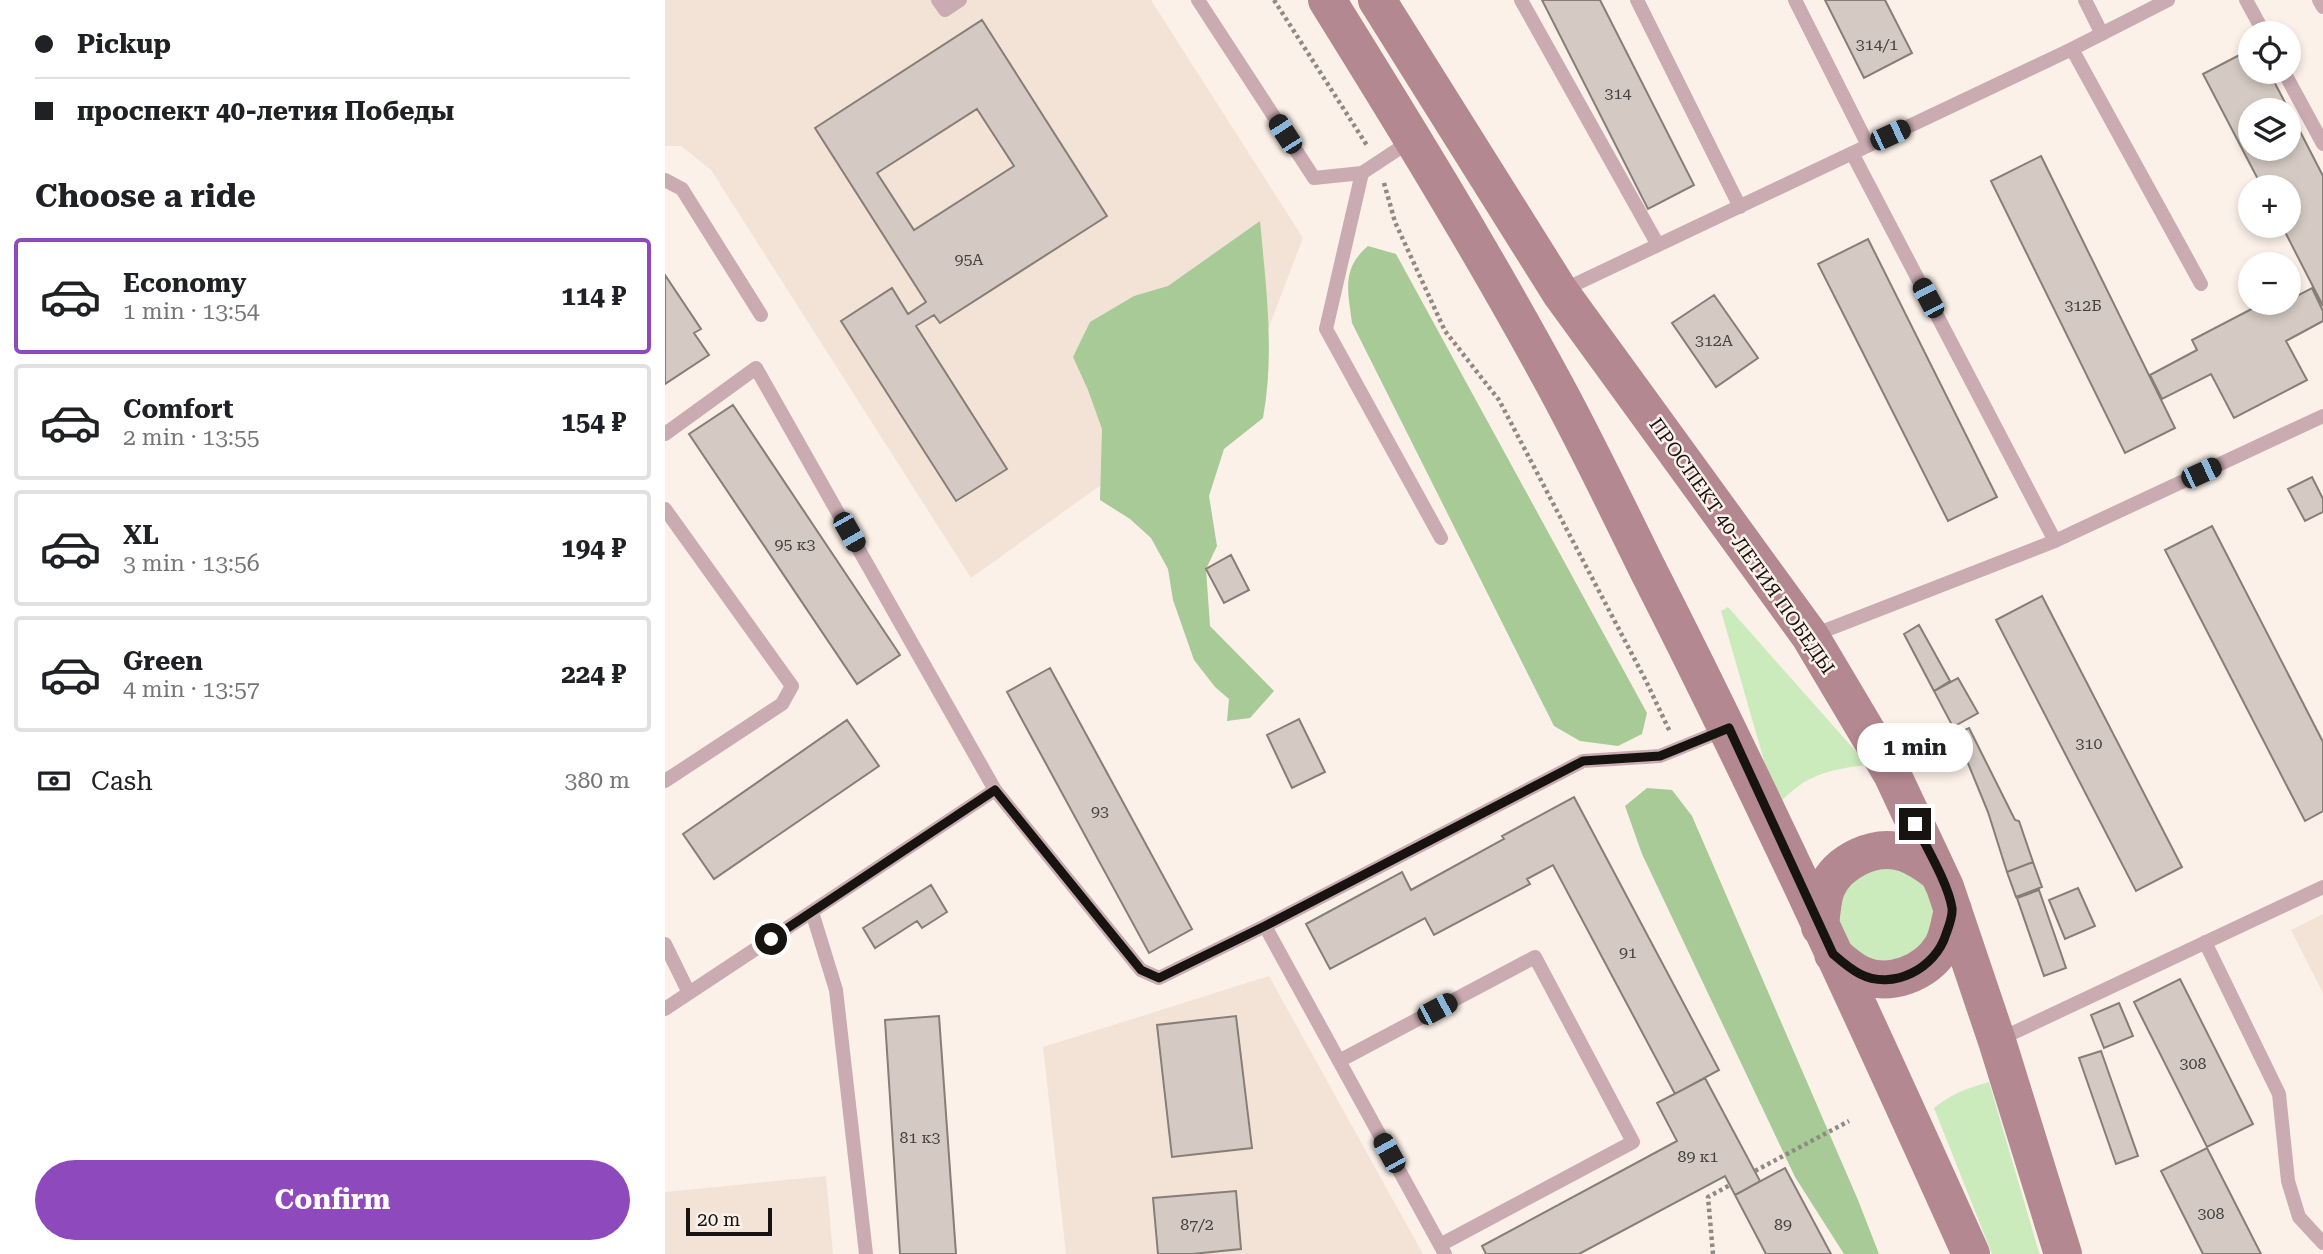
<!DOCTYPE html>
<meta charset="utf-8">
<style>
body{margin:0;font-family:"Roboto Serif",serif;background:#f2f2f2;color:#202124;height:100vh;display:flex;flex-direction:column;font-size:26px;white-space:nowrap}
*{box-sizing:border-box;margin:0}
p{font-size:23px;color:#757577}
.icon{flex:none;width:38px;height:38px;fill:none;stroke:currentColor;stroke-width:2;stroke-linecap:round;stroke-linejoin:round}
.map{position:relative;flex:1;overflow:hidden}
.panel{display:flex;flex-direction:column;background:#fff;width:665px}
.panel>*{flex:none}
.hud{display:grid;align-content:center;height:154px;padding:0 35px;background:#fff}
.fabs{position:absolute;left:1573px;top:21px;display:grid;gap:14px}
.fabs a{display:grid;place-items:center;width:63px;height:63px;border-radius:50%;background:#fff;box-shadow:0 4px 10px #0003;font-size:35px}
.scale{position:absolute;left:21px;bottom:18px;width:86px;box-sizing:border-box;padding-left:7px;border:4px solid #171311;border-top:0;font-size:19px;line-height:24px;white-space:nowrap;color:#171311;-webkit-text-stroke:5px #fbf1e9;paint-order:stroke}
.end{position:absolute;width:32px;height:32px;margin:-16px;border:9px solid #171311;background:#fff;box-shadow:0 0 0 4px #fff}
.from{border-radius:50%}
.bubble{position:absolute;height:49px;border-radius:24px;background:#fff;box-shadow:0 4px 10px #0003;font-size:23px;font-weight:700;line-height:49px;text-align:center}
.car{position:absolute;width:21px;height:42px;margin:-21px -10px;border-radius:9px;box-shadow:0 0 5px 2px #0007;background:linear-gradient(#222 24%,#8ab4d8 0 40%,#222 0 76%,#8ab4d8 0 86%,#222 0)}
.hud b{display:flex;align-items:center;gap:24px;height:66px;font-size:26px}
.hud b+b{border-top:2px solid #e0e0e0}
.hud i{width:18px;height:18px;background:#202124}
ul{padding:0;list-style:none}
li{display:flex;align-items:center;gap:21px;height:116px;margin:0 14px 10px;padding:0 21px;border:4px solid #e0e0e0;border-radius:7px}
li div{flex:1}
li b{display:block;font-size:26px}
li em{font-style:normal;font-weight:700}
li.current{border-color:#8e49bc}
li>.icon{width:63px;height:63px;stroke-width:1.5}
h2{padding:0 35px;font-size:32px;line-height:84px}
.pay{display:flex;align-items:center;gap:18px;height:77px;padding:0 35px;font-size:26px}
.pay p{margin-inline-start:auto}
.cta{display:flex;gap:14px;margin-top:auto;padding:14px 35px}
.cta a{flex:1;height:80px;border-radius:42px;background:#8e49bc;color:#fff;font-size:28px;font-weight:700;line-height:80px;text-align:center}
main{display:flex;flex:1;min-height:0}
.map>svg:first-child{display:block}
</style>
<main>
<section class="panel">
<div class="hud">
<b><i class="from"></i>Pickup</b>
<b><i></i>проспект 40-летия Победы</b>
</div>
<h2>Choose a ride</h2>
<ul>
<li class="current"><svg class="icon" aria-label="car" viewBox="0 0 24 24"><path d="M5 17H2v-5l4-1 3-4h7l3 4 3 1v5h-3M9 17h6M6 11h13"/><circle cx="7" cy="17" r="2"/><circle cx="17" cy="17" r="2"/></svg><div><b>Economy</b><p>1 min · 13:54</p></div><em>114 ₽</em></li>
<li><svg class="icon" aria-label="car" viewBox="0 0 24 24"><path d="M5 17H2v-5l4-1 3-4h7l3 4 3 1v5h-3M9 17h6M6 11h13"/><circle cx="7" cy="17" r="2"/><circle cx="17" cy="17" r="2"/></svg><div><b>Comfort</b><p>2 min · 13:55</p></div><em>154 ₽</em></li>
<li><svg class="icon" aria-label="car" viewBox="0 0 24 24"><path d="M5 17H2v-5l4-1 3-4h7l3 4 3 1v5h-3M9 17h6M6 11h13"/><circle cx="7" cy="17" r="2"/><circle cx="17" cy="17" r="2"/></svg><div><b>XL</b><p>3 min · 13:56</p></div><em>194 ₽</em></li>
<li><svg class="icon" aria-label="car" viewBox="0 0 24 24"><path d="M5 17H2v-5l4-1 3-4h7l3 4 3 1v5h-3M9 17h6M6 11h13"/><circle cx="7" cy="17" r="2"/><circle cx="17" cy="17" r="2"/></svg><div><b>Green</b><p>4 min · 13:57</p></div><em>224 ₽</em></li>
</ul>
<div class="pay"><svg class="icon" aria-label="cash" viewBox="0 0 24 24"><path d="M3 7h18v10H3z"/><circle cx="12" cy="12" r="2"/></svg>Cash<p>380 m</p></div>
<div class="cta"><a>Confirm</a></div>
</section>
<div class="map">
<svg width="1658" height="1254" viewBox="0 0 1658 1254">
<rect width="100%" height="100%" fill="#fbf1e9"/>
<path fill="#f3e3d6" d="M 0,0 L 486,0 L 638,238 L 581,387 L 481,453 L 306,578 L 46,170 L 16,146 L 0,146 Z
M 1658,914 L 1658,993 L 1626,930 Z
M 604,976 L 758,1254 L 401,1254 L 378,1047 Z
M 161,1176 L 168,1254 L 0,1254 L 0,1192 Z"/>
<path fill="#cbebbd" d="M 1063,607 L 1203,765 C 1164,769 1139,775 1112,806 L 1056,611 Z
M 1236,861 L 1277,906 L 1252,961 L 1205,966 L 1169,927 L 1180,880 Z
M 1324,1082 L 1373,1249 L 1375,1254 L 1327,1254 L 1269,1108 C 1286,1094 1302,1088 1324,1082 Z"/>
<path fill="#a7ca97" d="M 595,221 C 601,287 610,353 598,418 L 559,449 L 544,496 L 552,546 L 541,569 L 545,626 L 609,691 L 585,718 L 562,721 L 564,699 L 550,687 L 529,660 L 508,600 L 503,569 L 486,538 L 465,519 L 435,500 L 437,429 L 423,390 L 408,357 L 425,322 L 469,296 L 503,286 Z
M 703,246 L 731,254 L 982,713 L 977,734 L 953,746 L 915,741 L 889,726 L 687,323 C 683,291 676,269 703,246 Z
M 982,788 L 1007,790 L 1027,816 L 1193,1200 L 1214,1254 L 1179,1254 L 1130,1177 L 977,854 L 960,806 Z"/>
<path fill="#d4cac3" stroke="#877e78" stroke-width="2" fill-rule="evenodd" d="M 877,0 L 935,0 L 1029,185 L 983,209 Z
M 1160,0 L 1220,0 L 1247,53 L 1199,78 Z
M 317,20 L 442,216 L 275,323 L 269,315 L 251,326 L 342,469 L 291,501 L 176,321 L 227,288 L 243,314 L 261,302 L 150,128 ZM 312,109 L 349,166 L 249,230 L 212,173 Z
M 1586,49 L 1586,72 L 1604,72 L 1624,110 L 1586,110 L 1586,149 L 1624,149 L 1624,110 L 1658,176 L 1658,306 L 1617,226 L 1624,226 L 1624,187 L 1597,187 L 1538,74 Z
M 1376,156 L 1510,428 L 1460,453 L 1326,181 Z
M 1203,239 L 1332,497 L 1283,521 L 1153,264 Z
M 0,275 L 36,329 L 29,333 L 44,355 L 0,384 Z
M 1647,288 L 1658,311 L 1658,321 L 1621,341 L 1642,380 L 1569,418 L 1546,374 L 1497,399 L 1485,375 L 1532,350 L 1527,340 L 1598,303 L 1602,303 L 1606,309 L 1618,303 L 1624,303 L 1624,300 Z
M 1049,295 L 1093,358 L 1051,387 L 1007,323 Z
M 68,405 L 235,655 L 192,684 L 24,434 Z
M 1647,477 L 1658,499 L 1658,512 L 1640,521 L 1623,489 Z
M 1547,526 L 1658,742 L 1658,811 L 1640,821 L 1500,550 Z
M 566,555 L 584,590 L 559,603 L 541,569 Z
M 1377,596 L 1517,867 L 1471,891 L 1331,620 Z
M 1254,625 L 1285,681 L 1269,691 L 1239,634 Z
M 385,668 L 527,929 L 484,953 L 342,692 Z
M 1293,678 L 1313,713 L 1288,727 L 1269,691 Z
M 634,719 L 660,772 L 627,788 L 602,735 Z
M 182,720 L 214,766 L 49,879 L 18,834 Z
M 1304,728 L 1350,820 L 1354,821 L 1368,862 L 1342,872 L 1323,812 L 1291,734 Z
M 909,797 L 1054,1070 L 1010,1094 L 888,865 L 862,879 L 865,884 L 769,935 L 760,918 L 665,969 L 641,924 L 737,872 L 746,890 L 839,839 L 837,836 Z
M 1368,862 L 1377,887 L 1351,897 L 1342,872 Z
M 266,885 L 282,912 L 257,928 L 252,921 L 210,948 L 198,928 Z
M 1413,888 L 1430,926 L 1400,939 L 1384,900 Z
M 1374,890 L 1401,968 L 1379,976 L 1352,898 Z
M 1515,979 L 1588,1124 L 1542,1147 L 1469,1002 Z
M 1454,1003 L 1468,1036 L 1439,1048 L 1426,1015 Z
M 274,1016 L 291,1254 L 235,1254 L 220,1020 Z
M 571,1016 L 587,1148 L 507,1157 L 492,1025 Z
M 1436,1051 L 1473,1156 L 1451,1164 L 1414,1058 Z
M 1040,1078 L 1095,1181 L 1070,1195 L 1060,1176 L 914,1254 L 821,1254 L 817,1246 L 1012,1141 L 992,1103 Z
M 1542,1148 L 1596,1254 L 1538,1254 L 1496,1171 Z
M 1120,1168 L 1166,1254 L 1101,1254 L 1070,1195 Z
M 571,1191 L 576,1249 L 527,1254 L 493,1254 L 488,1198 Z"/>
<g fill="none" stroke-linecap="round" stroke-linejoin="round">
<path stroke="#908984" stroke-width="4.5" stroke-dasharray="3.5 3.5" stroke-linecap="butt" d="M 609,0 L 703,147
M 719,183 L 730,222 L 780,331 L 834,400 L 981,681 L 1005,732
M 1090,1171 L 1184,1121
M 1048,1254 L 1043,1197 L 1065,1185"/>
<path stroke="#c9abb1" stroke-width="14" d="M 273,0 L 280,10 L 295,0
M 533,0 L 649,178 L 697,173 L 747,140
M 856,0 L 993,245
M 972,0 L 1075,207
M 1130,0 L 1203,145
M 1420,0 L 1437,34
M 1581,0 L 1599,33
M 1654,0 L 1658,7
M 1407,49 L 1536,284
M 1619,72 L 1658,144
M 1187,153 L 1390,541
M 697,173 L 661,329 L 776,538
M 0,180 L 17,189 L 96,315
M 896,291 L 1407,49 L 1503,0
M 0,434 L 91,368 L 330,790 L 476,970 L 494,978 L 600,926 L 918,761 L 995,756 L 1059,730
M 0,509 L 127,686 L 117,704 L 0,781
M 1146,636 L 1390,541 L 1658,416
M 147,912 L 171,990 L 201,1254
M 600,926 L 780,1254
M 1540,942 L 1614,1094 L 1623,1181 L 1634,1217 L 1658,1243
M 0,944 L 24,993
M 0,1009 L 330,790
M 1333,1040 L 1658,887
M 674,1061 L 870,957 L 968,1142 L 775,1245"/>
<path stroke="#b38891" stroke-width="38" d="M 662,0 C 739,124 816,249 886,378 C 920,440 951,505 982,568 C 1097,794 1202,1023 1306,1254
M 712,0 L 895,292 L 1145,636 L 1227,774 L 1280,887 L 1332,1041 L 1398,1254
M 1155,927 C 1156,916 1157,900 1161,889 C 1173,861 1210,843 1240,853 C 1251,857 1263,865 1273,873
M 1168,954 C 1176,961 1186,970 1195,974 C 1224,988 1261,973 1277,947 C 1283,937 1285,921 1288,910"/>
</g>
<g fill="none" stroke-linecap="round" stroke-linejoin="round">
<path stroke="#171311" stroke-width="9" d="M 106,939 L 330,790 L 476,970 L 494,978 L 600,926 L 918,761 L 995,756 L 1064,728 L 1168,954 C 1176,961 1185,969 1195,974 C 1228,991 1271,968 1281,934 C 1284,926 1288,916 1287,908 C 1283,883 1261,847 1250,824"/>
</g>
<g text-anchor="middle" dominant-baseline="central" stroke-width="5" stroke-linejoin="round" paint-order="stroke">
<g font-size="16" fill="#46413e">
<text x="1212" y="44">314/1</text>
<text x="953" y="93">314</text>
<text x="304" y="259">95А</text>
<text x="1418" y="305">312Б</text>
<text x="1049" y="340">312А</text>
<text x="130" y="544">95 к3</text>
<text x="1424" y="743">310</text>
<text x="435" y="811">93</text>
<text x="963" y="952">91</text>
<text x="1528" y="1063">308</text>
<text x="255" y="1137">81 к3</text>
<text x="1033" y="1156">89 к1</text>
<text x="1546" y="1213">308</text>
<text x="532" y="1224">87/2</text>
<text x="1118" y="1224">89</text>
</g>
<g font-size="19" fill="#171311" stroke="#fbf1e9">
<text transform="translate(1077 546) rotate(55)">ПРОСПЕКТ 40-ЛЕТИЯ ПОБЕДЫ</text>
</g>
</g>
</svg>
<div class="fabs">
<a><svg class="icon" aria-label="locate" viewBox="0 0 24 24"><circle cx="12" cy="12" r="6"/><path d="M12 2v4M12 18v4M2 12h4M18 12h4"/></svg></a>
<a><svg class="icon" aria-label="layers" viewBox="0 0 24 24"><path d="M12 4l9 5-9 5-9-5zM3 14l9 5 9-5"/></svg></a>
<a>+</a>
<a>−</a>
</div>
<div class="scale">20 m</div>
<i class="end from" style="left:106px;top:939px"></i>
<i class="end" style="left:1250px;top:824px"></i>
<div class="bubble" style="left:1192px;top:723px;width:116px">1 min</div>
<i class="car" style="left:620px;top:134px;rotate:327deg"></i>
<i class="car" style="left:1225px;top:135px;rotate:65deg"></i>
<i class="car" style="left:1263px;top:298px;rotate:332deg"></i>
<i class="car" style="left:1536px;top:473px;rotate:65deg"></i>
<i class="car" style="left:184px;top:532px;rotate:150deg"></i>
<i class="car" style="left:772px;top:1009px;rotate:62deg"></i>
<i class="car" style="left:724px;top:1153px;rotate:331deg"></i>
</div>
</main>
